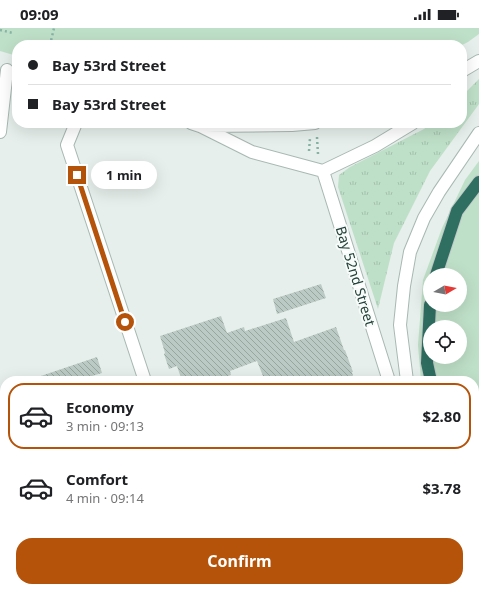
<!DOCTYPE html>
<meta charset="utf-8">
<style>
body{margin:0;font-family:"Noto Sans",sans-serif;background:#f2f2f2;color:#202124;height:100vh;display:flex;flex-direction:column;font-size:15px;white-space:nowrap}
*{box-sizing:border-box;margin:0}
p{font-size:13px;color:#757577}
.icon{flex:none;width:22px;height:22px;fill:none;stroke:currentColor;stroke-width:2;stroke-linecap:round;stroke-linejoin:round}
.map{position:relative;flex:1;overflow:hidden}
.drawer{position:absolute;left:0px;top:348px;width:479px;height:216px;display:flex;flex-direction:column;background:#fff;border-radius:16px 16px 0 0;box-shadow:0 4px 16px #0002}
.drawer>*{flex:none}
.hud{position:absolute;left:12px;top:12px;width:455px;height:88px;border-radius:16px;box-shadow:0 4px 16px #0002;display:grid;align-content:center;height:88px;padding:0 16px;background:#fff}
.needle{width:26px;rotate:80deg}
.tools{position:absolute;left:423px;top:240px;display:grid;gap:8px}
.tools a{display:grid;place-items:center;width:44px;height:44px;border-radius:50%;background:#fff;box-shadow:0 4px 16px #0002;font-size:20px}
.end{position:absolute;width:18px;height:18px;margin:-9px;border:5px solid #b45309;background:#fff;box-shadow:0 0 0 2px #fff}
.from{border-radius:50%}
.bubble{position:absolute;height:28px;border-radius:14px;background:#fff;box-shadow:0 4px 16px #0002;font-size:13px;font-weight:700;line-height:28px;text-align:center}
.hud b{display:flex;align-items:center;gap:14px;height:38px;font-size:15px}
.hud b+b{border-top:1px solid #e0e0e0}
.hud i{width:10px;height:10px;background:#202124}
ul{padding:7px 0 0;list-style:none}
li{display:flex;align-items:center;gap:12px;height:66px;margin:0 8px 6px;padding:0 8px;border:2px solid transparent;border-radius:16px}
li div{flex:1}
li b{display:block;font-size:15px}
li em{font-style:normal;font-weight:700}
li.current{border-color:#b45309}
li>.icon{width:36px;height:36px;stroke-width:1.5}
.cta{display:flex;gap:8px;margin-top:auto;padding:8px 16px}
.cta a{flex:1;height:46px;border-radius:16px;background:#b45309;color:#fff;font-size:16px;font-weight:700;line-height:46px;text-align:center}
.status{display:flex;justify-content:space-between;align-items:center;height:28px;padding:0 20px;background:#fff;direction:ltr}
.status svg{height:11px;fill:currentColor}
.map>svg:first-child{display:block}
</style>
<div class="status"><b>09:09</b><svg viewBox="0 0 49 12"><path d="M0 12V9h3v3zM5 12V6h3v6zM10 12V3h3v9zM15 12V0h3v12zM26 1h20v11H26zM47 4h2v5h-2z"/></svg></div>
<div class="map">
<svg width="479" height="564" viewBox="0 0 479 564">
<defs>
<pattern id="grass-tufts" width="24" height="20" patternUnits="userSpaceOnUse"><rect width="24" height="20" fill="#bfe0c8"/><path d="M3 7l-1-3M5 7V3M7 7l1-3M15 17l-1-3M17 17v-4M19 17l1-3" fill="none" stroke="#a4c1ad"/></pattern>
<pattern id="building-back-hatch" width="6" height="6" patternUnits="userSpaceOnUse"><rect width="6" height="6" fill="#bbcac4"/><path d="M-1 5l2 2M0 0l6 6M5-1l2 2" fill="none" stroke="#98a6a0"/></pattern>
</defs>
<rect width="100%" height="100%" fill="#e6efeb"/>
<path fill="url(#grass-tufts)" d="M 479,51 L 479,76 L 430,143 L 394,215 L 378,281 L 338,159 L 339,147 L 350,139 L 424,101 L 431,95 L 462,95 L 462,68 Z"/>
<path fill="#bfe0c8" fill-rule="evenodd" d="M 0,0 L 479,0 L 479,6 L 468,14 L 462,17 L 64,17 L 49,12 L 48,17 L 17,17 L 17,28 L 0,23 Z
M 479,133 L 479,564 L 469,564 L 469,559 L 474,559 L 474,353 L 421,353 L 418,317 L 423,252 L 442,200 L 465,152 ZM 430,247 L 460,247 L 460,277 L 430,277 ZM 430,299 L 460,299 L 460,329 L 430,329 Z"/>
<path fill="url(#building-back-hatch)" d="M 321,256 L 326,270 L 277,286 L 273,271 Z
M 221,288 L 227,305 L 244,299 L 245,303 L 286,290 L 294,314 L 336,299 L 344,322 L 345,322 L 353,344 L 352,344 L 354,353 L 265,353 L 257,333 L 230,343 L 231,347 L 212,353 L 182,353 L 177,338 L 169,341 L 164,326 L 165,325 L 160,308 Z
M 97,329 L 102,345 L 92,348 L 94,353 L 35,353 L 35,350 Z"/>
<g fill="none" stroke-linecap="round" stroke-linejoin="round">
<g stroke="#a8b8b2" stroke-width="14">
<path id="minor" d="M 462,43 L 479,33
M 76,95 L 67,117 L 145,353
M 191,95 L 200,98 L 252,124 L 323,143 L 375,118 L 413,95
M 203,98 L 292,97 L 315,95
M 0,104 L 7,42
M 323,143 L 389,353
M 407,353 L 400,297 L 404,258 L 410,224 L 424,190 L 439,164 L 479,105
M 213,559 L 214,564
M 302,559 L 304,564
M 450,564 L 450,559"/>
</g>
<g stroke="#c2cac8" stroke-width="14">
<path id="major" d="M 474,519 L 479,515
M 383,564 L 394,559
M 473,564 L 479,560"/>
</g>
<g stroke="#c2cac8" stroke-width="14">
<path id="highway" d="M 436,247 L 457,183 L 479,154
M 430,277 L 427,335 L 431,353
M 474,486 L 475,488 L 479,488"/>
</g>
<path stroke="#86b3a5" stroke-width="2.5" stroke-dasharray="2 3" stroke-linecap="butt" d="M 0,2 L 13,5
M 50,17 L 54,0
M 317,109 L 318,126
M 309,123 L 310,110"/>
<use href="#minor" stroke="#fff" stroke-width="12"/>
<use href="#major" stroke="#6aa596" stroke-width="12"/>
<use href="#highway" stroke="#2f6f62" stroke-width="12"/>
</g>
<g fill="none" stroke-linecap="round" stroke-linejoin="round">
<path stroke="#b45309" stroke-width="5" d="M 77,147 L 125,294"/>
</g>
<g text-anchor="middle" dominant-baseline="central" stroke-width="4" stroke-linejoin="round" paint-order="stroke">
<g font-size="14" fill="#24423a" stroke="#f7fbf9">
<text transform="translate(356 248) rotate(73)">Bay 52nd Street</text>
</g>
</g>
</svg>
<div class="tools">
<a><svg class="needle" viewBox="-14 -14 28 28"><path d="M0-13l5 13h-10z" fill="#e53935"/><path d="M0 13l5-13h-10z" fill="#757577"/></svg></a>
<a><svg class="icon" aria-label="locate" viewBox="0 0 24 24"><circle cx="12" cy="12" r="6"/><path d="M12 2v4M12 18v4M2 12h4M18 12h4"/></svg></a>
</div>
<i class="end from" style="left:125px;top:294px"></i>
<i class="end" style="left:77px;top:147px"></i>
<div class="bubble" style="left:91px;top:133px;width:66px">1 min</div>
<div class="hud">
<b><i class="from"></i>Bay 53rd Street</b>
<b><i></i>Bay 53rd Street</b>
</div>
<section class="drawer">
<ul>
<li class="current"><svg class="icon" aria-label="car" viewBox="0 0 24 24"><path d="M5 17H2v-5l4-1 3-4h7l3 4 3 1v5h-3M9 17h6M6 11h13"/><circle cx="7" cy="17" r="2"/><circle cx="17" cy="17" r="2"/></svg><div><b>Economy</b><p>3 min · 09:13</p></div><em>$2.80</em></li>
<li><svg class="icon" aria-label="car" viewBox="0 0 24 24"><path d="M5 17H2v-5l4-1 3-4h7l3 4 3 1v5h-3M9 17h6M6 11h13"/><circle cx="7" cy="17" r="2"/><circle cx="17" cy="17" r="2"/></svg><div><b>Comfort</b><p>4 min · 09:14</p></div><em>$3.78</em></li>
</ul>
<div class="cta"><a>Confirm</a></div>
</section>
</div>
